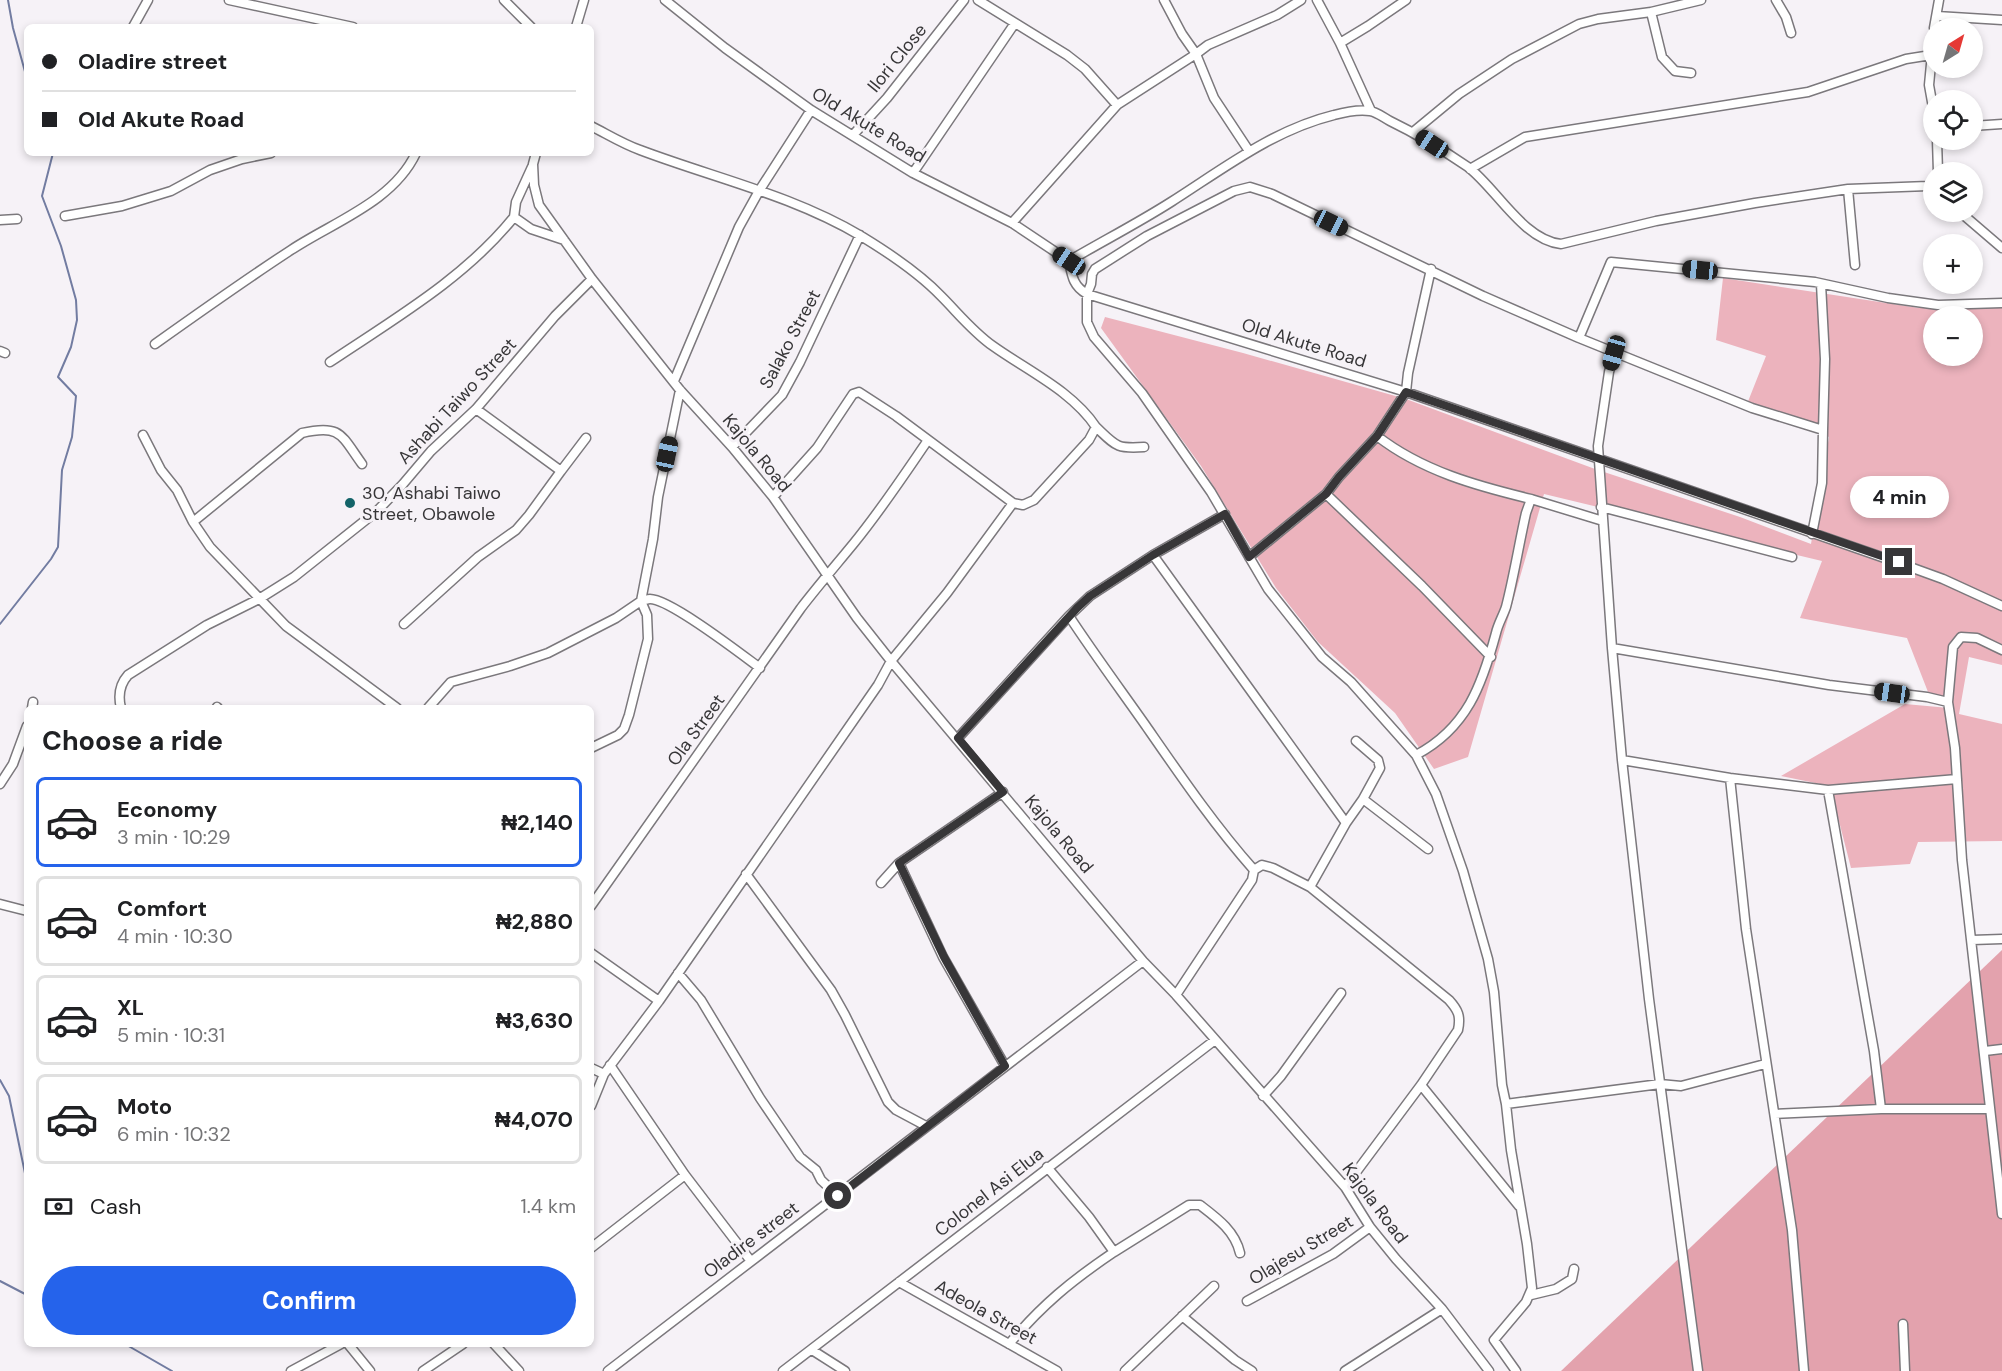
<!DOCTYPE html>
<meta charset="utf-8">
<style>
body{margin:0;font-family:"DM Sans",sans-serif;background:#f6f6f6;color:#202124;height:100vh;display:flex;flex-direction:column;font-size:22px;white-space:nowrap}
*{box-sizing:border-box;margin:0}
p{font-size:20px;color:#757577}
.icon{flex:none;width:33px;height:33px;fill:none;stroke:currentColor;stroke-width:2;stroke-linecap:round;stroke-linejoin:round}
.map{position:relative;flex:1;overflow:hidden}
.panel{position:absolute;left:24px;top:705px;width:570px;height:642px;display:flex;flex-direction:column;background:#fff;border-radius:9px;box-shadow:0 3px 9px #0003}
.panel>*{flex:none}
.top-card{position:absolute;left:24px;top:24px;width:570px;height:132px;border-radius:9px;box-shadow:0 3px 9px #0003;display:grid;align-content:center;height:132px;padding:0 18px;background:#fff}
.needle{width:39px;rotate:37deg}
.buttons{position:absolute;left:1923px;top:18px;display:grid;gap:12px}
.buttons a{display:grid;place-items:center;width:60px;height:60px;border-radius:50%;background:#fff;box-shadow:0 3px 9px #0003;font-size:30px}
.end{position:absolute;width:27px;height:27px;margin:-14px;border:8px solid #373638;background:#fff;box-shadow:0 0 0 3px #fff}
.from{border-radius:50%}
.bubble{position:absolute;height:42px;border-radius:21px;background:#fff;box-shadow:0 3px 9px #0003;font-size:20px;font-weight:700;line-height:42px;text-align:center}
.car{position:absolute;width:18px;height:36px;margin:-18px -9px;border-radius:8px;box-shadow:0 0 4px 2px #0007;background:linear-gradient(#222 24%,#8ab4d8 0 40%,#222 0 76%,#8ab4d8 0 86%,#222 0)}
.top-card b{display:flex;align-items:center;gap:21px;height:57px;font-size:22px}
.top-card b+b{border-top:2px solid #e0e0e0}
.top-card i{width:15px;height:15px;background:#202124}
ul{padding:0;list-style:none}
li{display:flex;align-items:center;gap:18px;height:90px;margin:0 12px 9px;padding:0 6px;border:3px solid #e0e0e0;border-radius:9px}
li div{flex:1}
li b{display:block;font-size:22px}
li em{font-style:normal;font-weight:700}
li.on{border-color:#2563eb}
li>.icon{width:54px;height:54px;stroke-width:1.5}
h2{padding:0 18px;font-size:27px;line-height:72px}
.pay{display:flex;align-items:center;gap:15px;height:66px;padding:0 18px;font-size:22px}
.pay p{margin-inline-start:auto}
.button{display:flex;gap:12px;margin-top:auto;padding:12px 18px}
.button a{flex:1;height:69px;border-radius:36px;background:#2563eb;color:#fff;font-size:24px;font-weight:700;line-height:69px;text-align:center}
.map>svg:first-child{display:block}
</style>
<div class="map">
<svg width="2002" height="1371" viewBox="0 0 2002 1371">
<rect width="100%" height="100%" fill="#f6f2f7"/>
<path fill="#ecb3bd" fill-rule="evenodd" d="M 1723,278 L 1919,308 L 2002,303 L 2002,665 L 1969,657 L 1959,714 L 2002,724 L 2002,841 L 1918,842 L 1910,864 L 1851,868 L 1830,786 L 1781,776 L 1905,704 L 1949,708 L 1928,692 L 1907,638 L 1800,618 L 1822,561 L 1544,494 L 1468,757 L 1434,769 L 1395,713 L 1318,642 L 1276,588 L 1201,466 L 1101,328 L 1105,317 L 1243,353 L 1406,399 L 1595,469 L 1740,517 L 1811,544 L 1829,437 L 1747,404 L 1766,356 L 1716,340 ZM 1934,316 L 1972,316 L 1972,356 L 1934,356 Z"/>
<path fill="#e3a2ad" d="M 2002,950 L 2002,1371 L 1561,1371 Z"/>
<g fill="none" stroke-linecap="round" stroke-linejoin="round">
<path stroke="#727ca1" stroke-width="2" d="M 8,0 L 13,28 L 27,79
M 0,624 L 51,559 L 58,547 L 62,470 L 72,437 L 76,396 L 58,377 L 71,347 L 77,320 L 76,300 L 61,246 L 42,196 L 53,153
M 0,1080 L 9,1096 L 27,1183
M 0,1281 L 27,1295
M 125,1344 L 172,1371"/>
<g stroke="#7b787c" stroke-width="11">
<path id="street" d="M 229,0 L 353,27
M 504,0 L 531,27
M 665,0 L 725,48 L 811,110 L 913,173 L 1012,223 L 1069,261 C 1072,276 1073,286 1087,294 L 1406,392 L 1899,563 L 1943,579 L 2002,606
M 978,0 L 1067,55 L 1085,69 L 1117,105
M 1317,0 L 1340,43 L 1371,111
M 1776,0 L 1786,17 L 1791,33
M 1651,12 L 1662,57 L 1675,71 L 1691,73
M 1937,16 L 2002,20
M 133,27 L 148,0
M 576,27 L 584,0
M 1934,28 L 1939,0
M 1934,33 L 1929,85 L 1934,113
M 1340,43 L 1368,26 L 1406,0
M 591,126 C 607,134 623,144 640,150 C 714,178 792,195 861,236 C 889,253 918,272 941,296 C 958,313 973,332 993,346 C 1028,371 1072,391 1096,427 L 1089,440 L 1034,500 L 1023,505 L 1013,503 L 947,593 L 891,661 L 878,685 L 659,1001 L 604,1074
M 1972,126 L 2002,124
M 1413,132 L 1459,94 L 1512,59 L 1579,24 L 1598,19 L 1651,12 L 1701,0
M 853,135 L 887,98 L 964,0
M 1937,140 L 1938,172
M 1249,151 L 1214,98 L 1196,54 L 1208,45 L 1277,15 L 1301,0
M 536,153 L 533,164 L 534,185 L 539,205 L 592,279 L 680,390 L 732,447 L 773,497 L 857,618 L 891,661 L 1143,961 L 1176,995 L 1345,1187 L 1370,1227 L 1396,1259 L 1442,1309 L 1489,1371
M 532,167 L 516,202 L 514,217 L 531,229 L 564,240
M 1470,169 L 1525,137 L 1808,92 L 1906,59 L 1931,55
M 913,173 L 1015,23
M 1848,189 L 1855,265
M 1960,212 L 2002,248
M 65,216 L 122,206 L 171,191 L 210,170 L 242,159 L 271,153
M 0,220 L 17,219
M 1012,223 L 1117,105 L 1196,54 L 1182,34 L 1164,0
M 1069,261 C 1103,241 1138,223 1171,202 C 1223,169 1273,130 1334,115 C 1345,112 1358,109 1370,111 C 1377,112 1384,118 1390,121 C 1417,134 1443,150 1468,167 C 1496,188 1523,240 1561,244 L 1656,221 L 1755,203 L 1848,189 L 1928,186 L 1934,182
M 1821,284 L 1825,359 L 1823,430
M 1579,338 L 1611,262 L 1815,282 L 1888,298 L 1938,305 L 2002,303
M 155,344 C 200,312 245,280 291,250 C 333,222 393,202 416,153
M 0,351 L 5,353
M 1614,353 L 1609,372 L 1598,446 L 1612,648 L 1622,760 L 1649,999 L 1698,1371
M 330,362 C 394,319 465,278 514,217
M 674,381 L 739,227 L 759,191 L 811,110
M 1096,427 C 1116,446 1116,449 1144,447
M 143,435 L 161,470 L 177,490 L 193,522
M 1377,436 L 1406,392 L 1408,373 L 1431,269
M 732,447 L 782,395 L 800,362 L 860,235
M 362,464 C 341,435 341,424 302,433 L 193,522 L 210,547 L 286,626 L 397,708
M 561,471 L 586,438
M 1326,494 L 1422,586 L 1491,657
M 773,497 L 817,448 L 853,394 L 859,392 L 896,416 L 1013,503
M 1601,507 L 1792,557
M 1153,555 L 1346,823
M 1249,557 L 1326,494 L 1339,477 L 1377,436 C 1422,471 1477,486 1531,499
M 1069,616 C 1094,654 1120,689 1146,726 C 1180,775 1214,825 1254,870
M 404,624 L 478,557 L 516,530 L 529,515 L 561,471 L 476,409
M 1612,648 L 1829,685 L 1927,697 L 1948,702
M 2002,650 L 1977,638 L 1961,637 L 1953,647 L 1948,702 L 1955,748 L 1962,860 L 2002,1214
M 217,707 L 218,708
M 32,708 L 33,702
M 121,708 C 118,696 120,684 128,675 L 207,625 L 259,599 L 294,577 L 377,511 L 403,484 L 431,451 L 476,409 L 555,316 L 592,279
M 428,708 L 451,682 L 510,666 L 548,653 L 616,618 L 641,601 L 653,539 L 658,497 L 680,390
M 958,738 L 1069,616 L 1090,596 L 1153,555 L 1225,514
M 1356,741 L 1378,760 L 1380,768 L 1363,799
M 591,748 L 618,735 L 624,729 L 629,715 L 648,639 L 647,615 L 641,601 C 644,601 647,599 650,599 C 670,599 741,654 760,668
M 1416,755 C 1467,728 1482,685 1496,633 C 1498,624 1503,616 1506,607 C 1514,576 1519,544 1526,513 L 1531,499 L 1603,521
M 1622,760 L 1730,778 L 1828,790 L 1957,779
M 1730,778 L 1746,929 L 1792,1230 L 1804,1371
M 0,784 L 13,764 L 27,726
M 1828,790 L 1874,1051 L 1881,1109
M 899,863 L 943,957 L 1005,1066
M 746,874 L 831,990 L 845,1015 L 888,1102 L 896,1110 L 926,1126
M 881,883 L 899,863 L 1003,792
M 1310,887 L 1346,823 L 1363,799 L 1428,849
M 0,904 L 27,911
M 591,906 L 801,608 C 818,586 836,565 854,543 C 881,510 904,475 928,440
M 1972,940 L 2002,939
M 591,953 L 659,1001
M 678,973 L 701,1000 L 760,1098 L 800,1157 L 816,1170 L 821,1180 L 838,1196
M 1176,995 L 1252,880 L 1254,870 L 1262,865 L 1273,868 L 1310,887 L 1449,1000 C 1458,1010 1461,1016 1458,1030 L 1421,1085 L 1345,1187
M 1985,1051 L 2002,1049
M 610,1065 L 685,1175 L 750,1260
M 591,1068 L 604,1074 L 591,1106
M 1421,1085 L 1519,1206
M 1263,1096 L 1281,1076 L 1341,993
M 1506,1104 L 1660,1084 L 1681,1086 L 1765,1064
M 1775,1114 L 1881,1109 L 1990,1109
M 591,1248 L 685,1175
M 1114,1252 L 1189,1205 L 1200,1205 C 1217,1218 1235,1231 1240,1253
M 899,1282 L 1057,1371
M 1531,1295 L 1556,1289 L 1572,1279 L 1574,1269
M 1247,1301 L 1333,1254 L 1370,1227
M 1182,1316 L 1235,1360 L 1252,1371
M 1903,1324 L 1905,1371
M 348,1344 L 370,1371
M 494,1344 L 519,1371
M 1009,1344 C 1042,1305 1071,1281 1114,1252 L 1089,1217 L 1047,1167
M 812,1350 L 845,1371
M 291,1371 L 341,1344
M 423,1371 L 463,1344
M 608,1371 L 1143,961
M 783,1371 L 1215,1040
M 1125,1371 L 1214,1286
M 1345,1371 L 1442,1309
M 1516,1371 L 1494,1340 L 1526,1302 L 1532,1288 L 1527,1244 L 1511,1150 L 1506,1104 L 1502,1085 L 1494,992 L 1488,959 L 1463,871 L 1436,794 L 1416,755 L 1351,682 L 1322,657 L 1268,589 L 1211,492 L 1142,393 L 1094,337 L 1087,322 L 1087,294 L 1091,284 L 1092,274 L 1095,269 L 1147,236 L 1234,191 L 1250,187 L 1272,194 L 1483,296 L 1579,338 L 1752,408 L 1823,430 L 1822,483 L 1812,534"/>
</g>
<use href="#street" stroke="#fff" stroke-width="8"/>
</g>
<g fill="none" stroke-linecap="round" stroke-linejoin="round">
<path stroke="#373638" stroke-width="8" d="M 838,1196 L 1005,1066 L 944,957 L 899,863 L 1003,792 L 958,738 L 1077,608 L 1090,596 L 1153,555 L 1225,514 L 1249,557 L 1326,494 L 1339,477 L 1377,436 L 1406,392 L 1899,562"/>
</g>
<circle fill="#136368" stroke="#f6f2f7" stroke-width="2" cx="350" cy="503" r="6"/>
<g text-anchor="middle" dominant-baseline="central" stroke-width="6" stroke-linejoin="round" paint-order="stroke">
<g font-size="18" fill="#373638" stroke="#f6f2f7">
<text transform="translate(897 58) rotate(-51)">Ilori Close</text>
<text transform="translate(869 125) rotate(31)">Old Akute Road</text>
<text transform="translate(790 339) rotate(-62)">Salako Street</text>
<text transform="translate(1304 343) rotate(17)">Old Akute Road</text>
<text transform="translate(457 401) rotate(-47)">Ashabi Taiwo Street</text>
<text transform="translate(757 453) rotate(50)">Kajola Road</text>
<text transform="translate(696 730) rotate(-54)">Ola Street</text>
<text transform="translate(1059 834) rotate(50)">Kajola Road</text>
<text transform="translate(989 1192) rotate(-38)">Colonel Asi Elua</text>
<text transform="translate(1375 1203) rotate(53)">Kajola Road</text>
<text transform="translate(751 1240) rotate(-37)">Oladire street</text>
<text transform="translate(1301 1250) rotate(-31)">Olajesu Street</text>
<text transform="translate(986 1312) rotate(29)">Adeola Street</text>
</g>
<g font-size="18" fill="#373638" stroke="#f6f2f7" text-anchor="start">
<text x="362" y="493">30, Ashabi Taiwo<tspan x="362" dy="21">Street, Obawole</tspan></text>
</g>
</g>
</svg>
<div class="buttons">
<a><svg class="needle" viewBox="-14 -14 28 28"><path d="M0-13l5 13h-10z" fill="#e53935"/><path d="M0 13l5-13h-10z" fill="#757577"/></svg></a>
<a><svg class="icon" aria-label="locate" viewBox="0 0 24 24"><circle cx="12" cy="12" r="6"/><path d="M12 2v4M12 18v4M2 12h4M18 12h4"/></svg></a>
<a><svg class="icon" aria-label="layers" viewBox="0 0 24 24"><path d="M12 4l9 5-9 5-9-5zM3 14l9 5 9-5"/></svg></a>
<a>+</a>
<a>−</a>
</div>
<i class="end from" style="left:838px;top:1196px"></i>
<i class="end" style="left:1899px;top:562px"></i>
<div class="bubble" style="left:1850px;top:476px;width:99px">4 min</div>
<i class="car" style="left:1432px;top:144px;rotate:303deg"></i>
<i class="car" style="left:1331px;top:223px;rotate:116deg"></i>
<i class="car" style="left:1069px;top:261px;rotate:304deg"></i>
<i class="car" style="left:1700px;top:270px;rotate:276deg"></i>
<i class="car" style="left:1614px;top:353px;rotate:196deg"></i>
<i class="car" style="left:667px;top:454px;rotate:12deg"></i>
<i class="car" style="left:1892px;top:693px;rotate:278deg"></i>
<div class="top-card">
<b><i class="from"></i>Oladire street</b>
<b><i></i>Old Akute Road</b>
</div>
<section class="panel">
<h2>Choose a ride</h2>
<ul>
<li class="on"><svg class="icon" aria-label="car" viewBox="0 0 24 24"><path d="M5 17H2v-5l4-1 3-4h7l3 4 3 1v5h-3M9 17h6M6 11h13"/><circle cx="7" cy="17" r="2"/><circle cx="17" cy="17" r="2"/></svg><div><b>Economy</b><p>3 min · 10:29</p></div><em>₦2,140</em></li>
<li><svg class="icon" aria-label="car" viewBox="0 0 24 24"><path d="M5 17H2v-5l4-1 3-4h7l3 4 3 1v5h-3M9 17h6M6 11h13"/><circle cx="7" cy="17" r="2"/><circle cx="17" cy="17" r="2"/></svg><div><b>Comfort</b><p>4 min · 10:30</p></div><em>₦2,880</em></li>
<li><svg class="icon" aria-label="car" viewBox="0 0 24 24"><path d="M5 17H2v-5l4-1 3-4h7l3 4 3 1v5h-3M9 17h6M6 11h13"/><circle cx="7" cy="17" r="2"/><circle cx="17" cy="17" r="2"/></svg><div><b>XL</b><p>5 min · 10:31</p></div><em>₦3,630</em></li>
<li><svg class="icon" aria-label="car" viewBox="0 0 24 24"><path d="M5 17H2v-5l4-1 3-4h7l3 4 3 1v5h-3M9 17h6M6 11h13"/><circle cx="7" cy="17" r="2"/><circle cx="17" cy="17" r="2"/></svg><div><b>Moto</b><p>6 min · 10:32</p></div><em>₦4,070</em></li>
</ul>
<div class="pay"><svg class="icon" aria-label="cash" viewBox="0 0 24 24"><path d="M3 7h18v10H3z"/><circle cx="12" cy="12" r="2"/></svg>Cash<p>1.4 km</p></div>
<div class="button"><a>Confirm</a></div>
</section>
</div>
